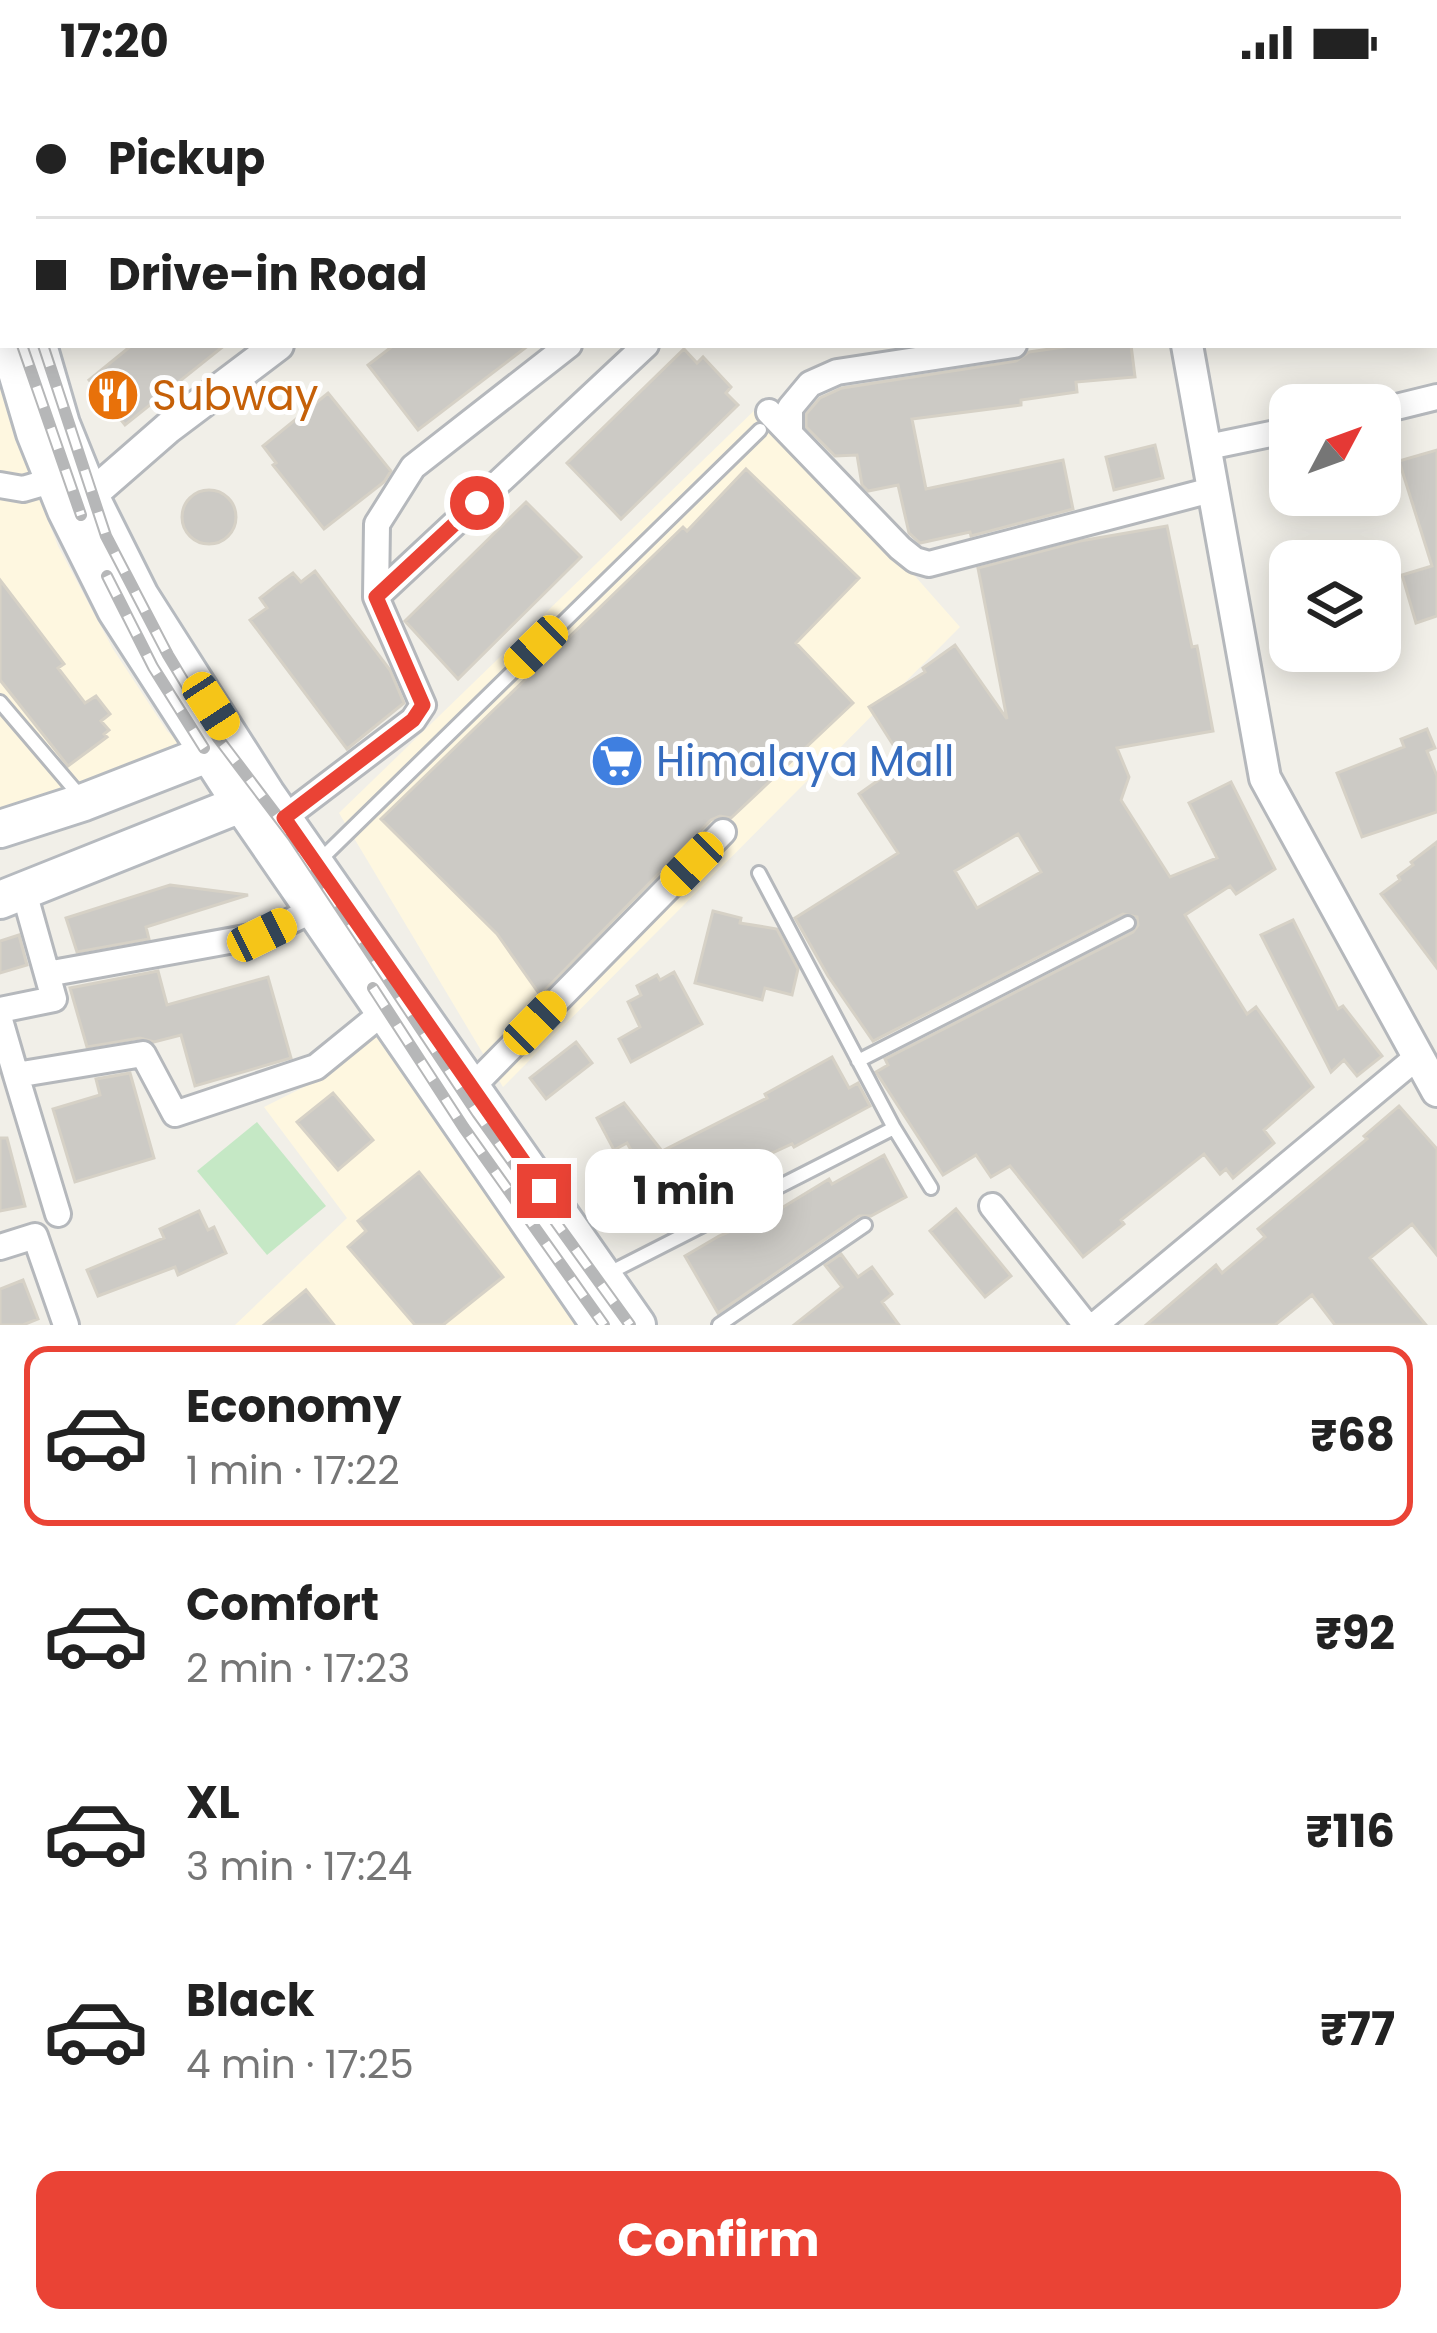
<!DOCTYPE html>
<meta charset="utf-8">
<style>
body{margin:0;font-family:Poppins,sans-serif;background:#f2f2f2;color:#222;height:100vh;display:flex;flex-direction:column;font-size:45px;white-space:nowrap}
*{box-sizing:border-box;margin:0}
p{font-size:39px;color:#767676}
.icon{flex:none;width:66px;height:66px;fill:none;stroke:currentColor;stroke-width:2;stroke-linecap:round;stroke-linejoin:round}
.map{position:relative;height:1241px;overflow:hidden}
.sheet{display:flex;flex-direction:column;background:#fff;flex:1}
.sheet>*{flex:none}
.top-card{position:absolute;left:0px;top:0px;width:1437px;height:264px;box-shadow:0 6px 30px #0003;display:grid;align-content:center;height:264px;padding:0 36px;background:#fff}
.needle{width:78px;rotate:49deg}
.buttons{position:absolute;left:1269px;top:300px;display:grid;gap:24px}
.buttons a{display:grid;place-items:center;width:132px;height:132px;border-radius:24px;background:#fff;box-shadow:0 6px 30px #0003;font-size:60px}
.end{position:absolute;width:54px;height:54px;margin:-27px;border:15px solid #ea4335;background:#fff;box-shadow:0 0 0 6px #fff}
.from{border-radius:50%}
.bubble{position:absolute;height:84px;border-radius:24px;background:#fff;box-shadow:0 6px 30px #0003;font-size:39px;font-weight:700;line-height:84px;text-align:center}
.car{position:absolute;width:36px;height:72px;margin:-36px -18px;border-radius:15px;box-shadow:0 0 9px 3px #0007;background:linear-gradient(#f5c518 24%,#345 0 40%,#f5c518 0 76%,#345 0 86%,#f5c518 0)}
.top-card b{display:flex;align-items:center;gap:42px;height:114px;font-size:45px}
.top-card b+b{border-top:3px solid #e0e0e0}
.top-card i{width:30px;height:30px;background:#222}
ul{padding:21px 0 0;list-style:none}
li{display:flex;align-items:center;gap:36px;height:180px;margin:0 24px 18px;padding:0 12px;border:6px solid transparent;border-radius:24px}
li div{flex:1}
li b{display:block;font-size:45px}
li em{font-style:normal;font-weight:700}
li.on{border-color:#ea4335}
li>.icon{width:108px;height:108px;stroke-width:1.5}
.primary-button{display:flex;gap:24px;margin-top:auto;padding:24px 36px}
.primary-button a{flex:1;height:138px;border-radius:24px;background:#ea4335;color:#fff;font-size:48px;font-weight:700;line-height:138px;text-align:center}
.status{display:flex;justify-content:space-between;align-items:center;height:84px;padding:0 60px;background:#fff;direction:ltr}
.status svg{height:33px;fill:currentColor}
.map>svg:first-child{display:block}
</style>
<div class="status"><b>17:20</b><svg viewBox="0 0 49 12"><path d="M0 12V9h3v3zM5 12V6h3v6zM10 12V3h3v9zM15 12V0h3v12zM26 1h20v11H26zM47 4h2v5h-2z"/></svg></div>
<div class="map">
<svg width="1437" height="1241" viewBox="0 0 1437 1241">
<rect width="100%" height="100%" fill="#f1efe8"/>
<path fill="#fef7e0" d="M 0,296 L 17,357 L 58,462 L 113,565 L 167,647 L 184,663 L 0,728 Z
M 762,319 L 960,543 L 503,1003 L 339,729 Z
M 383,947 L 585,1241 L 235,1241 L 347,1134 L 264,1023 L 320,995 Z"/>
<path fill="#c5e8c5" d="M 257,1038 L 326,1122 L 267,1171 L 197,1087 Z"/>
<path fill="#cccac5" stroke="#d6d1c6" stroke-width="3" fill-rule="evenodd" d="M 132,261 L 225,261 L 125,341 L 89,296 Z
M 394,261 L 529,261 L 418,346 L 368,281 Z
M 1131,261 L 1135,293 L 1076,298 L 1077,308 L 1021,316 L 1021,321 L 912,335 L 926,405 L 1063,376 L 1073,425 L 971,452 L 970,448 L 920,459 L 909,449 L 898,401 L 868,407 L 862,401 L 857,371 L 835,372 L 806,343 L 806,330 L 820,314 L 842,304 L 1016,277 L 1029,268 L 1071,262 Z
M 684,265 L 697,279 L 703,273 L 731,303 L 726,309 L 738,321 L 621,435 L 567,379 Z
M 328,309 L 391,387 L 384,398 L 324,445 L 273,381 L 276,379 L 263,362 Z
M 1155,361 L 1163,394 L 1114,406 L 1106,373 Z
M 1437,366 L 1437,532 L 1416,539 L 1402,491 L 1432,482 L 1399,377 Z
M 746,385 L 859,494 L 796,559 L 853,619 L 731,734 L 720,732 L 711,736 L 540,911 L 497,850 L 381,735 L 683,443 L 687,447 Z
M182 433a27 27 0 1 1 54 0a27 27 0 1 1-54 0Z
M 526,418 L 581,473 L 458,595 L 405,537 Z
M 1167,442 L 1192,563 L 1197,562 L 1213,647 L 1117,664 L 1129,693 L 1121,716 L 1170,793 L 1217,774 L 1189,719 L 1231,698 L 1275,785 L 1236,810 L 1230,802 L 1185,831 L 1247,930 L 1256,923 L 1313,1003 L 1264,1046 L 1274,1059 L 1233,1094 L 1226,1085 L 1220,1090 L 1204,1070 L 1121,1136 L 1124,1140 L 1083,1173 L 1010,1082 L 991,1093 L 976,1071 L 943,1091 L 876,988 L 888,981 L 885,975 L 1133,848 L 1138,841 L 1137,833 L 1123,830 L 873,957 L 828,892 L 795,834 L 898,769 L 859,710 L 904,678 L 869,623 L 925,588 L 923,584 L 955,561 L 1007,635 L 978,484 L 1080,457 ZM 1018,750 L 1041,788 L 977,824 L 955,787 Z
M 315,487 L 390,586 L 404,619 L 347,665 L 250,536 L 267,524 L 260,514 L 278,500 L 293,489 L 301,498 Z
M 0,496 L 64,580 L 58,584 L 85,619 L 96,612 L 110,630 L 101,637 L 109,646 L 104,650 L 107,653 L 68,682 L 0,596 Z
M 1427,645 L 1435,664 L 1427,667 L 1437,692 L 1437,728 L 1362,753 L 1337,689 L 1404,663 L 1401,655 Z
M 1437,758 L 1437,884 L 1381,810 L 1400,796 L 1398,792 L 1413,781 L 1411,778 Z
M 170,801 L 248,811 L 146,843 L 149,855 L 77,868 L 66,834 Z
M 713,827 L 741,834 L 740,839 L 777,845 L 798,885 L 792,911 L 765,904 L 762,916 L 695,899 Z
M 1293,836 L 1338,925 L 1343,922 L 1382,972 L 1357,992 L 1344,976 L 1331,988 L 1261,851 Z
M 19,851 L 27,881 L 0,889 L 0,857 Z
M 158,887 L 167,921 L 268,893 L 291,974 L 195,1002 L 181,951 L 154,958 L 140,954 L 87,963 L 70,904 Z
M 674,888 L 702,940 L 631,978 L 619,955 L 640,943 L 628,918 L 641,911 L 637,902 L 657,891 L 660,896 Z
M 576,958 L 592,979 L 546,1015 L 530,994 Z
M 832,973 L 849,1004 L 858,999 L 870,1022 L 794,1063 L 792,1060 L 715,1095 L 718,1101 L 667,1129 L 627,1059 L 614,1066 L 597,1034 L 624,1019 L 662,1067 L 767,1014 L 765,1010 Z
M 130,989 L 154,1074 L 75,1098 L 53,1025 L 100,1011 L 96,995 Z
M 333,1009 L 373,1056 L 338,1086 L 297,1038 Z
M 1399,1022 L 1437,1065 L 1437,1171 L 1412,1140 L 1370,1174 L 1426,1241 L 1335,1241 L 1312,1211 L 1275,1241 L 1146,1241 L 1216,1181 L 1222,1189 L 1265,1153 L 1258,1145 L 1367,1055 L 1364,1052 Z
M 0,1054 L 7,1054 L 25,1122 L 0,1127 Z
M 884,1071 L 906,1113 L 871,1132 L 859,1132 L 718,1229 L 685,1172 L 719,1152 L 775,1128 L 829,1095 L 832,1100 Z
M 419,1088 L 503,1193 L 443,1241 L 415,1241 L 348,1163 L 366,1147 L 358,1137 Z
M 956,1125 L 1011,1192 L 985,1213 L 930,1147 Z
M 199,1127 L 208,1146 L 214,1143 L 226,1169 L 178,1191 L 175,1183 L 98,1212 L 87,1186 L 164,1154 L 160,1145 Z
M 841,1170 L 858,1193 L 872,1183 L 892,1210 L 882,1218 L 899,1241 L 794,1241 L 842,1203 L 825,1181 Z
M 23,1196 L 38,1235 L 23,1241 L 0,1241 L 0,1205 Z
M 306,1206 L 334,1241 L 264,1241 Z"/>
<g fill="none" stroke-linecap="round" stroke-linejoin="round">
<g stroke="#b5b8bc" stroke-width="18">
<path id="service" d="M 0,618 L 80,712
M 317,779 L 760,346
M 858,977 L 1128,839
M 894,1044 L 931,1104
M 609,1189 L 894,1044 L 759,789
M 719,1241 L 865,1141"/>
</g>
<g stroke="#b5b8bc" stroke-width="30">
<path id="minor" d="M 898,3 L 902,0
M 1380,327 L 1437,313
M 769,328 L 900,464 L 915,476 L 929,480 L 1215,405
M 790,349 L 790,324 L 810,300 L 837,288 L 1014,261
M 1208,363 L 1290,346
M 0,401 L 23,405 L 54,396
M 376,513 L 646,261
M 284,734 L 413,636 L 423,621 L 376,513 L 377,440 L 413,383 L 569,261
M 47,890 L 262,851 L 315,825
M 0,926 L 54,915 L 24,808
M 0,936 L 16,991 L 143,970 L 175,1030 L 316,983 L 386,926
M 16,991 L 58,1130
M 472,1003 L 723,748
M 992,1122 L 1086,1241
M 0,1163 L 35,1152 L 66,1241
M 1095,1241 L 1416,974"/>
</g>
<g stroke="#b5b8bc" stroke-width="36">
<path id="tertiary" d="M 1133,0 L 1134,3
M 617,3 L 621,0
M 1187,261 L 1265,694 L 1437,1007
M 90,412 L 168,344 L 278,261"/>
</g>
<g stroke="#b6babf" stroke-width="42">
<path id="secondary" d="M 0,34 L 3,54
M 0,214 L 3,234
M 9,261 L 35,349 L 66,426 L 116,526 L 242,721 L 600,1241
M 38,261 L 61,340 L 90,412 L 140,512 L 266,710 L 637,1241
M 0,745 L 84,718 L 228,662
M 0,816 L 263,711"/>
</g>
<use href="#service" stroke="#fff" stroke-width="12"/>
<use href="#minor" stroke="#fff" stroke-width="24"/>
<use href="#tertiary" stroke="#fff" stroke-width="30"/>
<use href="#secondary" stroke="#fff" stroke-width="36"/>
<g stroke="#b6b7b8" stroke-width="12">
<path id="rail" d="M 0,60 L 3,79
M 0,185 L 3,196
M 22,261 L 81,431
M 43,261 L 106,452 L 168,571 L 218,654 L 293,753 L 477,1029 L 630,1241
M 107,492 L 153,583 L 204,664
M 373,904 L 464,1044 L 604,1241"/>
</g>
<use href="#rail" stroke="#fff" stroke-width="8" stroke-dasharray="22" stroke-linecap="butt"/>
</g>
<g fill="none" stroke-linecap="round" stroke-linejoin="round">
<path stroke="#ea4335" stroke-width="15" d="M 477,419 L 376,513 L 423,621 L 413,636 L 284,734 L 544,1107"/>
</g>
<defs>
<g id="restaurant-disc" transform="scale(2.7)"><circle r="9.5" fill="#e8710a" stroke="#fff"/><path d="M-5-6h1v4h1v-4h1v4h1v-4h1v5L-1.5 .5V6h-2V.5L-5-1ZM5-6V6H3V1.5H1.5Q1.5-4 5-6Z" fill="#fff"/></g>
<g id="supermarket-disc" transform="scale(2.7)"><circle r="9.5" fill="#3f7fe0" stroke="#fff"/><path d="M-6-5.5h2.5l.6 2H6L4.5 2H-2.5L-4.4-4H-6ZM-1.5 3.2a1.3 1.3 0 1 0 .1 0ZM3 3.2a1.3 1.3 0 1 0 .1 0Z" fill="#fff"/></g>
</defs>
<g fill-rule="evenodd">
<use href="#restaurant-disc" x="113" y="311"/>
<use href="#supermarket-disc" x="617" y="677"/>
</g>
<g text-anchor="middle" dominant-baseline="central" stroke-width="10" stroke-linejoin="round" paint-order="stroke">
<g font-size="42" fill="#c56008" stroke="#fff" text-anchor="start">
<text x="152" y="311">Subway</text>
</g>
<g font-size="42" fill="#366cbe" stroke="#fff" text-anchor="start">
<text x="656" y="677">Himalaya Mall</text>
</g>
</g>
</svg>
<div class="buttons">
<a><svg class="needle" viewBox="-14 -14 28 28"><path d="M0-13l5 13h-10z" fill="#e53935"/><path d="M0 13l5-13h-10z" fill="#767676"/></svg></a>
<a><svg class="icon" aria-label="layers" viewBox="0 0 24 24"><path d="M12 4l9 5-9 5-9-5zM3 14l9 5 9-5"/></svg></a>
</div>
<i class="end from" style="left:477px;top:419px"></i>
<i class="end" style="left:544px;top:1107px"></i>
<div class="bubble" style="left:585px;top:1065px;width:198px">1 min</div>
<i class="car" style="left:536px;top:563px;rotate:226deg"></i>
<i class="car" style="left:211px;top:622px;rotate:147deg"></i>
<i class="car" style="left:692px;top:780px;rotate:224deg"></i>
<i class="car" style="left:262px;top:851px;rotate:64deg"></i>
<i class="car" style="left:535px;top:939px;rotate:44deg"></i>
<div class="top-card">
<b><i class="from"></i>Pickup</b>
<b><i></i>Drive-in Road</b>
</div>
</div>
<section class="sheet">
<ul>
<li class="on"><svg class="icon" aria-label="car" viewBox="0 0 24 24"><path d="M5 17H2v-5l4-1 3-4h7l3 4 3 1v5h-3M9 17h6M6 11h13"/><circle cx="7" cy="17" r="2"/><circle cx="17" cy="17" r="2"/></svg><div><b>Economy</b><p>1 min · 17:22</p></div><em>₹68</em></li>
<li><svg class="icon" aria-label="car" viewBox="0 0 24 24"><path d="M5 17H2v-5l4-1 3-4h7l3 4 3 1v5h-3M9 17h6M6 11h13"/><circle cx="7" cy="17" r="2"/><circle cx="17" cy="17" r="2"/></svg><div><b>Comfort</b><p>2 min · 17:23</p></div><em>₹92</em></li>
<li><svg class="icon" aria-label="car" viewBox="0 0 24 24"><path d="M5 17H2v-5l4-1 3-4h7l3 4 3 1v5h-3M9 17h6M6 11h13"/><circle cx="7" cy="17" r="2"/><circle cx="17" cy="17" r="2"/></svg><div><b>XL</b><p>3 min · 17:24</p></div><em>₹116</em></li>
<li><svg class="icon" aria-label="car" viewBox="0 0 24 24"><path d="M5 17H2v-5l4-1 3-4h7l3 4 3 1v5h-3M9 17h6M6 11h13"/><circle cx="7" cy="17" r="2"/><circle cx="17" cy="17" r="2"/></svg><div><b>Black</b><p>4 min · 17:25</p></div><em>₹77</em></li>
</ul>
<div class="primary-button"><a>Confirm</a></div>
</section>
